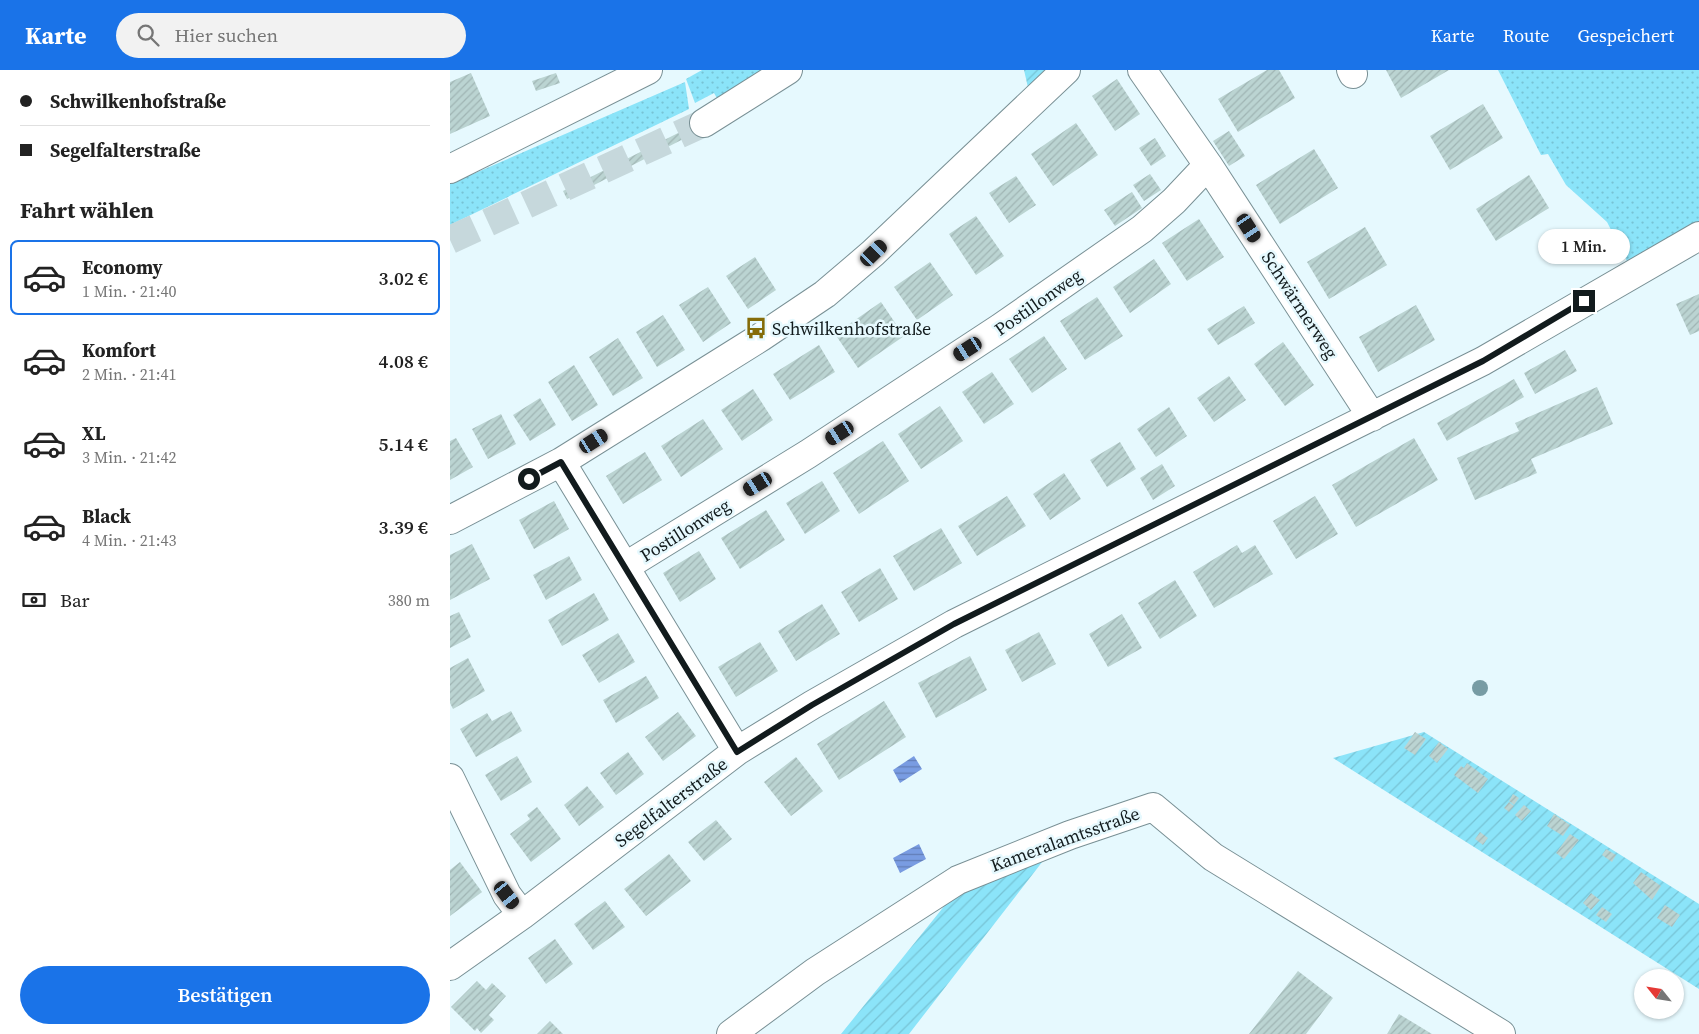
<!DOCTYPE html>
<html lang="de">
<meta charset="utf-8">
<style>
body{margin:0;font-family:"Source Serif 4",serif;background:#f2f2f2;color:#222;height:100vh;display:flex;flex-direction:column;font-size:19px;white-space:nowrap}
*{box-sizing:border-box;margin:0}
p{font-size:16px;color:#767676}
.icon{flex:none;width:28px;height:28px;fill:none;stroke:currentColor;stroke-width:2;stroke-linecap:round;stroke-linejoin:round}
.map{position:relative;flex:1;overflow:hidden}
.drawer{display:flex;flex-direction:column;background:#fff;width:450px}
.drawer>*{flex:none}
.hud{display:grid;align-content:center;height:110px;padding:0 20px;background:#fff}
.needle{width:32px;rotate:300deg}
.controls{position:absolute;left:1184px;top:899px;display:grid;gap:10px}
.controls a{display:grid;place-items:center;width:50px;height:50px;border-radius:50%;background:#fff;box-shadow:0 1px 4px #0004;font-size:25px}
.end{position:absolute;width:22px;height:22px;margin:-11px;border:6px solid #121b1d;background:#fff;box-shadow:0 0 0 2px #fff}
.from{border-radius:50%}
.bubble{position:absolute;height:35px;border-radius:18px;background:#fff;box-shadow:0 1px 4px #0004;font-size:16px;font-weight:600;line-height:35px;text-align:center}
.car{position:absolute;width:15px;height:30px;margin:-15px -8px;border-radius:6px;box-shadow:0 0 4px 1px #0007;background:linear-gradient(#222 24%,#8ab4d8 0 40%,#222 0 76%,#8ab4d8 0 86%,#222 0)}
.hud b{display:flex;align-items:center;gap:18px;height:48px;font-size:19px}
.hud b+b{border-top:1px solid #e0e0e0}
.hud i{width:12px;height:12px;background:#222}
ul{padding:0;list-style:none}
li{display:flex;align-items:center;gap:15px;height:75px;margin:0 10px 8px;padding:0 10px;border:2px solid transparent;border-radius:8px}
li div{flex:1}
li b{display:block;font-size:19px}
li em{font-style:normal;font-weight:600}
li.current{border-color:#1a73e8}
li>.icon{width:45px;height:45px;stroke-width:1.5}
h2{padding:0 20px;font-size:22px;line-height:60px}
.pay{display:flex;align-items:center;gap:12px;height:55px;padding:0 20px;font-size:19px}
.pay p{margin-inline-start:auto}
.primary-button{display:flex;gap:10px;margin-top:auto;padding:10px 20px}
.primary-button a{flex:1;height:58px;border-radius:30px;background:#1a73e8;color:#fff;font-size:20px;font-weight:600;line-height:58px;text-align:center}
header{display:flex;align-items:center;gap:30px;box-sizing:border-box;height:70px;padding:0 25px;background:#1a73e8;color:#fff}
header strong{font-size:24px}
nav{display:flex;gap:28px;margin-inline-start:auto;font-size:18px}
.search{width:350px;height:45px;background:#f2f2f2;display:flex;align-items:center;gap:12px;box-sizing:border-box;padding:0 18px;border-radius:28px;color:#767676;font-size:19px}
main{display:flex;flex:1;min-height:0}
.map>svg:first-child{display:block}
</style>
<header>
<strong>Karte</strong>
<div class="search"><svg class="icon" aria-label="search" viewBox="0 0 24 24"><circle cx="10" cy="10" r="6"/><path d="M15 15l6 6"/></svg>Hier suchen</div>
<nav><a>Karte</a><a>Route</a><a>Gespeichert</a></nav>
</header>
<main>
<section class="drawer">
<div class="hud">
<b><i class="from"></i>Schwilkenhofstraße</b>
<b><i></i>Segelfalterstraße</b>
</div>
<h2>Fahrt wählen</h2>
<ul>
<li class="current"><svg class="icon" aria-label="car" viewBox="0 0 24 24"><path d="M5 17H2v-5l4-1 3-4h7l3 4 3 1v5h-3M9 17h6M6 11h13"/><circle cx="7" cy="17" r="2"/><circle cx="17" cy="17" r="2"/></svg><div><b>Economy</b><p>1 Min. · 21:40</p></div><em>3.02 €</em></li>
<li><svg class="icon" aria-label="car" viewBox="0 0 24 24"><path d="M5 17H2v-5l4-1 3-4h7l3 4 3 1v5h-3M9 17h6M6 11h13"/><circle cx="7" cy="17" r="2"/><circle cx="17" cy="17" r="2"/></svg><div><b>Komfort</b><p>2 Min. · 21:41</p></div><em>4.08 €</em></li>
<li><svg class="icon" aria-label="car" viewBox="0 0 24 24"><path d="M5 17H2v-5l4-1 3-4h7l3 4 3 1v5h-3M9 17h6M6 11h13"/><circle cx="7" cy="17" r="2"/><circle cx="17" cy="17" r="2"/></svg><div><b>XL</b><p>3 Min. · 21:42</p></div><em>5.14 €</em></li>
<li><svg class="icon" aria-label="car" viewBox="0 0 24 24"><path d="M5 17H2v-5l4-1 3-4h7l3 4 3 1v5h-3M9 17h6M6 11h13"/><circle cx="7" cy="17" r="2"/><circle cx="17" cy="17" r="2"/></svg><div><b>Black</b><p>4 Min. · 21:43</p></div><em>3.39 €</em></li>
</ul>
<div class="pay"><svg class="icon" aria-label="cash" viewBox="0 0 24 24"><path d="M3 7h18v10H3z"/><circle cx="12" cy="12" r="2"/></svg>Bar<p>380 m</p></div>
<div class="primary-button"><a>Bestätigen</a></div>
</section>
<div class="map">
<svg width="1249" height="964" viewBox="0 0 1249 964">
<defs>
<pattern id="grass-dots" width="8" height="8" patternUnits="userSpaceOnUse" patternTransform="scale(1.25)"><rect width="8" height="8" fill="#8be4f9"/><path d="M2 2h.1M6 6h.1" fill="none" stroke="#77c3d5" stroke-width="1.8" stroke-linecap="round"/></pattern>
<pattern id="garden-furrows" width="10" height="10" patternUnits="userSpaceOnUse" patternTransform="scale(1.25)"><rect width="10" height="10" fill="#8be4f9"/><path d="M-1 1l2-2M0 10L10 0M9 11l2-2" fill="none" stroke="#77c3d5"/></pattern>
<pattern id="water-rules" width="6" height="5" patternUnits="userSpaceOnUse" patternTransform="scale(1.25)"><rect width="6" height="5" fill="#799ce2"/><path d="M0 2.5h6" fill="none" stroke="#627eb7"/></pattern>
<pattern id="building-hatch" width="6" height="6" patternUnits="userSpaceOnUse" patternTransform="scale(1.25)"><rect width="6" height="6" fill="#bbd4d2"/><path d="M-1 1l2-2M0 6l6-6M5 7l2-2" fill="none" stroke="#a0b5b4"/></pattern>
</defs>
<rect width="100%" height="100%" fill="#e6f9fe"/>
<path fill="url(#grass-dots)" d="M 252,0 L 319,0 L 268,30 L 264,23 L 245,33 L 236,9 Z
M 1048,0 L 1249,0 L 1249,156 L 1180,197 L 1157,152 L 1116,115 L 1098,84 L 1091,85 Z
M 235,12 L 239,39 L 0,155 L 0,114 Z"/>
<path fill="url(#garden-furrows)" d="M 574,0 L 600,0 L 579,22 Z
M 974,662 L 1249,834 L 1249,919 L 883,688 Z
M 596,787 L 459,964 L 391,964 L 504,824 Z"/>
<path fill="url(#water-rules)" d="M 464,686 L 472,699 L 450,713 L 443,700 Z
M 469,774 L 476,789 L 450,803 L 443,788 Z"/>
<path fill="url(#building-hatch)" d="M 817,0 L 829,0 L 845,28 L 788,62 L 768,29 Z
M 936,0 L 999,0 L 951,28 Z
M 21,3 L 40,46 L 0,64 L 0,12 Z
M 106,3 L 110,13 L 86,21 L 82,11 Z
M 667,9 L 690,44 L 665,61 L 642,26 Z
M 1033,34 L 1053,68 L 1000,100 L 980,66 Z
M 626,53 L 648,85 L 603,116 L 581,84 Z
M 238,58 L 241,65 L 117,129 L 113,121 Z
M 779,61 L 795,86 L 779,96 L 763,71 Z
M 705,68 L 716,86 L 701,96 L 689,78 Z
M 864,79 L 888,118 L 830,154 L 806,115 Z
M 700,104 L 711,120 L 694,131 L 683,115 Z
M 1079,105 L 1099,138 L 1046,171 L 1026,139 Z
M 566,106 L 586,135 L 559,153 L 539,123 Z
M 682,122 L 692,138 L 665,156 L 654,140 Z
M 526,146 L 554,186 L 526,205 L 499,164 Z
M 749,149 L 774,187 L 737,211 L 712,173 Z
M 915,157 L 937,195 L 879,229 L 857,192 Z
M 305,187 L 326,220 L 298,239 L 276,206 Z
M 704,189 L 721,214 L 680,243 L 663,217 Z
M 480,192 L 503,225 L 467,250 L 444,217 Z
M 258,217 L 281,253 L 253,272 L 229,235 Z
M 1249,224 L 1249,261 L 1240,265 L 1226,234 Z
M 647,227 L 673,266 L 635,290 L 610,251 Z
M 431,232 L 454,266 L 408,298 L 385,264 Z
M 966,235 L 985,270 L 928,302 L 909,267 Z
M 794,236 L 805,253 L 768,275 L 757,259 Z
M 213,245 L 235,280 L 207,297 L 186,262 Z
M 594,266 L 617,299 L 582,323 L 559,289 Z
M 168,268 L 193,308 L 163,326 L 139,287 Z
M 833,272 L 864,315 L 835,336 L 804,294 Z
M 369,275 L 385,302 L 340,330 L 323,304 Z
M 1115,280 L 1127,301 L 1085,324 L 1074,303 Z
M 124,295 L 148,335 L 122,351 L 98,312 Z
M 542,302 L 564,334 L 534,354 L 512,322 Z
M 779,306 L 796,330 L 764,352 L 747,328 Z
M 1064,309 L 1074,327 L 997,371 L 987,353 Z
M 1147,317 L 1163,354 L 1081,389 L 1087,403 L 1025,430 L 1007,388 L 1069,361 L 1065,353 Z
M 303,319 L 323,350 L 292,371 L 271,340 Z
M 90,328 L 106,355 L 80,371 L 63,345 Z
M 490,336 L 513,371 L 471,399 L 448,364 Z
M 719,337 L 737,366 L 706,387 L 687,359 Z
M 51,344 L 66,374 L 38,389 L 22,359 Z
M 253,349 L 273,379 L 231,407 L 211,376 Z
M 6,368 L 23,397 L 0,410 L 0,371 Z
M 964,368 L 988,410 L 906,457 L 882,415 Z
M 433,371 L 459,411 L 409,444 L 383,403 Z
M 670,372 L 686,399 L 657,417 L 640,390 Z
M 195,382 L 212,410 L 173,434 L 156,406 Z
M 712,394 L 725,416 L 703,430 L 690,408 Z
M 614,403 L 631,429 L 600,450 L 583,424 Z
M 372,411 L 390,441 L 355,464 L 336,433 Z
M 557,426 L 576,456 L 527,486 L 508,456 Z
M 865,426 L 888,464 L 846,489 L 823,451 Z
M 104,431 L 119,459 L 84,479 L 69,450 Z
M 316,440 L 335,470 L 290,499 L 271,468 Z
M 491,458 L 512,493 L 464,521 L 443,486 Z
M 22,474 L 40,509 L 0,530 L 0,485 Z
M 787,475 L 792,483 L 805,475 L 823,504 L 764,538 L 743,502 Z
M 249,481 L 266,509 L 230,532 L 213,503 Z
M 119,486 L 132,510 L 96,530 L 83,505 Z
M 430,498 L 448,529 L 409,552 L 391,522 Z
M 725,510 L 747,546 L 710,569 L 688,533 Z
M 144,523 L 159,550 L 112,576 L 98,550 Z
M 372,534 L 390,564 L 346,591 L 328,561 Z
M 9,542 L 21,567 L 0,578 L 0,546 Z
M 672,544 L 692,578 L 658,597 L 639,564 Z
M 589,562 L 606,594 L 572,612 L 555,580 Z
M 168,563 L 185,592 L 149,613 L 132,585 Z
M 310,572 L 328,601 L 286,627 L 268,597 Z
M 520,586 L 537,620 L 486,648 L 468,613 Z
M 18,588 L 35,621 L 3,639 L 0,633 L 0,598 Z
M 196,606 L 209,628 L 166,653 L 153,630 Z
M 434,631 L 456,667 L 389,710 L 367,674 Z
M 61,641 L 72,661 L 26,687 L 10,659 L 37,643 L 42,651 Z
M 228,642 L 246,666 L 213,691 L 195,667 Z
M 965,662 L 976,669 L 965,685 L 954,678 Z
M 989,672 L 998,679 L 987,693 L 979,686 Z
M 178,682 L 194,704 L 166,725 L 150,703 Z
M 67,686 L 82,712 L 51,731 L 35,705 Z
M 346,687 L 373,721 L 341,746 L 314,712 Z
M 1017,693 L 1038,709 L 1028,723 L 1004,705 L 1011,696 L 1014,698 Z
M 137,716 L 154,737 L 129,756 L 114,735 Z
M 1063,724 L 1069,728 L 1064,735 L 1059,731 Z
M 1059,732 L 1064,736 L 1059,742 L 1054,738 Z
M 1074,735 L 1081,741 L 1072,751 L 1065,745 Z
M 87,737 L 111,769 L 81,792 L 60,764 L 80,749 L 77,745 Z
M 1104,744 L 1120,755 L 1113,766 L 1097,756 Z
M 266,750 L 282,769 L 254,791 L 238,772 Z
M 1030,762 L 1038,768 L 1033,775 L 1025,769 Z
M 1120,764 L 1129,770 L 1114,789 L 1106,783 Z
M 1156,779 L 1166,785 L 1162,792 L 1152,785 Z
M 219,784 L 241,811 L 196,846 L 174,819 Z
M 10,792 L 32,822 L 0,846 L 0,800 Z
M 1191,802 L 1211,816 L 1202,830 L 1183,813 Z
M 1141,823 L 1150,830 L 1141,840 L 1133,833 Z
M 155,831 L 175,857 L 143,880 L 124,854 Z
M 1215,835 L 1230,845 L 1222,857 L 1207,848 Z
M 1152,837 L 1162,844 L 1156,852 L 1146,845 Z
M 105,869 L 123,894 L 96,914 L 78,888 Z
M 848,901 L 883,928 L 856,964 L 799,964 Z
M 27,911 L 36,920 L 42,913 L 56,926 L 39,945 L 44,950 L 31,963 L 27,958 L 25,961 L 1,937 Z
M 949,944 L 982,964 L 937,964 Z
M 100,951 L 113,964 L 87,964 Z"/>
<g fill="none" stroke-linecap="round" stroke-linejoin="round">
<path stroke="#c6d8dc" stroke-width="28" stroke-dasharray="28 14" stroke-linecap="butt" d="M 0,170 L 254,53"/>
<g stroke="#799095" stroke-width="30">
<path id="minor" d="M 692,0 L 758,95 L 922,347
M 901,0 L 903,4
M 0,99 L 198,0
M 111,392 L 287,681
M 0,450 L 111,392 L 311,267 L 375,224 L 423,183 L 616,0
M 176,496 L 358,384 L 550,258 L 692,159 L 724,131 L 758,95
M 0,708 L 57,825 L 72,845
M 0,896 L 72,845 L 287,681 L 362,635 L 504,554 L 1033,291 L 1249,166
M 281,964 L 365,902 L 508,810 L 620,765 L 703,737 L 763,787 L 1051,964"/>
</g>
<g stroke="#799095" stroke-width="30">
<path id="major" d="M 254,53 L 338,0"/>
</g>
<use href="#minor" stroke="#fff" stroke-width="28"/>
<use href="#major" stroke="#fff" stroke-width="28"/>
</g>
<circle fill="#779ca4" cx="1030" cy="618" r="8"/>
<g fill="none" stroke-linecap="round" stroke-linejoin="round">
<path stroke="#121b1d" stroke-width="6" d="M 79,409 L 111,392 L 287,682 L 362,635 L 504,554 L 1033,291 L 1134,231"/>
</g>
<defs>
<g id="bus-bare" transform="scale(1.725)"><path d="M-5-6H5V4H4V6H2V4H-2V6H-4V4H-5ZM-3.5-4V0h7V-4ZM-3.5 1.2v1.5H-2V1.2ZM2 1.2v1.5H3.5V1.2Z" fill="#856c09" stroke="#e6f9fe" stroke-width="2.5" paint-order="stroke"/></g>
</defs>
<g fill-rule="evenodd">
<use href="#bus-bare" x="306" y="258"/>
</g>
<g text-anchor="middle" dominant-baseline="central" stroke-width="5" stroke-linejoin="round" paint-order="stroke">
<g font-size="18" fill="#121b1d" stroke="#e6f9fe">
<text transform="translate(588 232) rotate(-35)">Postillonweg</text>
<text transform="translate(850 235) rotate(57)">Schwärmerweg</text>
<text transform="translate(235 460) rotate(-32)">Postillonweg</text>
<text transform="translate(221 732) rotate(-37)">Segelfalterstraße</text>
<text transform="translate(615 769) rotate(-20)">Kameralamtsstraße</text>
</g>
<g font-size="18" fill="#121b1d" stroke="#e6f9fe" text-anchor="start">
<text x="322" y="258">Schwilkenhofstraße</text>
</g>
</g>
</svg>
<div class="controls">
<a><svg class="needle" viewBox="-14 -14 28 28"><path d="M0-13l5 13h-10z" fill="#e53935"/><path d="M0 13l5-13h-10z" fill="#767676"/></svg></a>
</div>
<i class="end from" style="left:79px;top:409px"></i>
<i class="end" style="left:1134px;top:231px"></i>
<div class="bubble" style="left:1088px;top:159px;width:92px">1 Min.</div>
<i class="car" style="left:799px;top:158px;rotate:147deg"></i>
<i class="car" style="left:424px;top:183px;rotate:46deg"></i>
<i class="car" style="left:518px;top:279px;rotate:237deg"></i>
<i class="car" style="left:390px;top:363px;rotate:237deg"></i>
<i class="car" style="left:144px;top:371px;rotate:58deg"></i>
<i class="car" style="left:308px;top:414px;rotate:239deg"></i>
<i class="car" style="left:57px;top:825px;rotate:143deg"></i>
</div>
</main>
